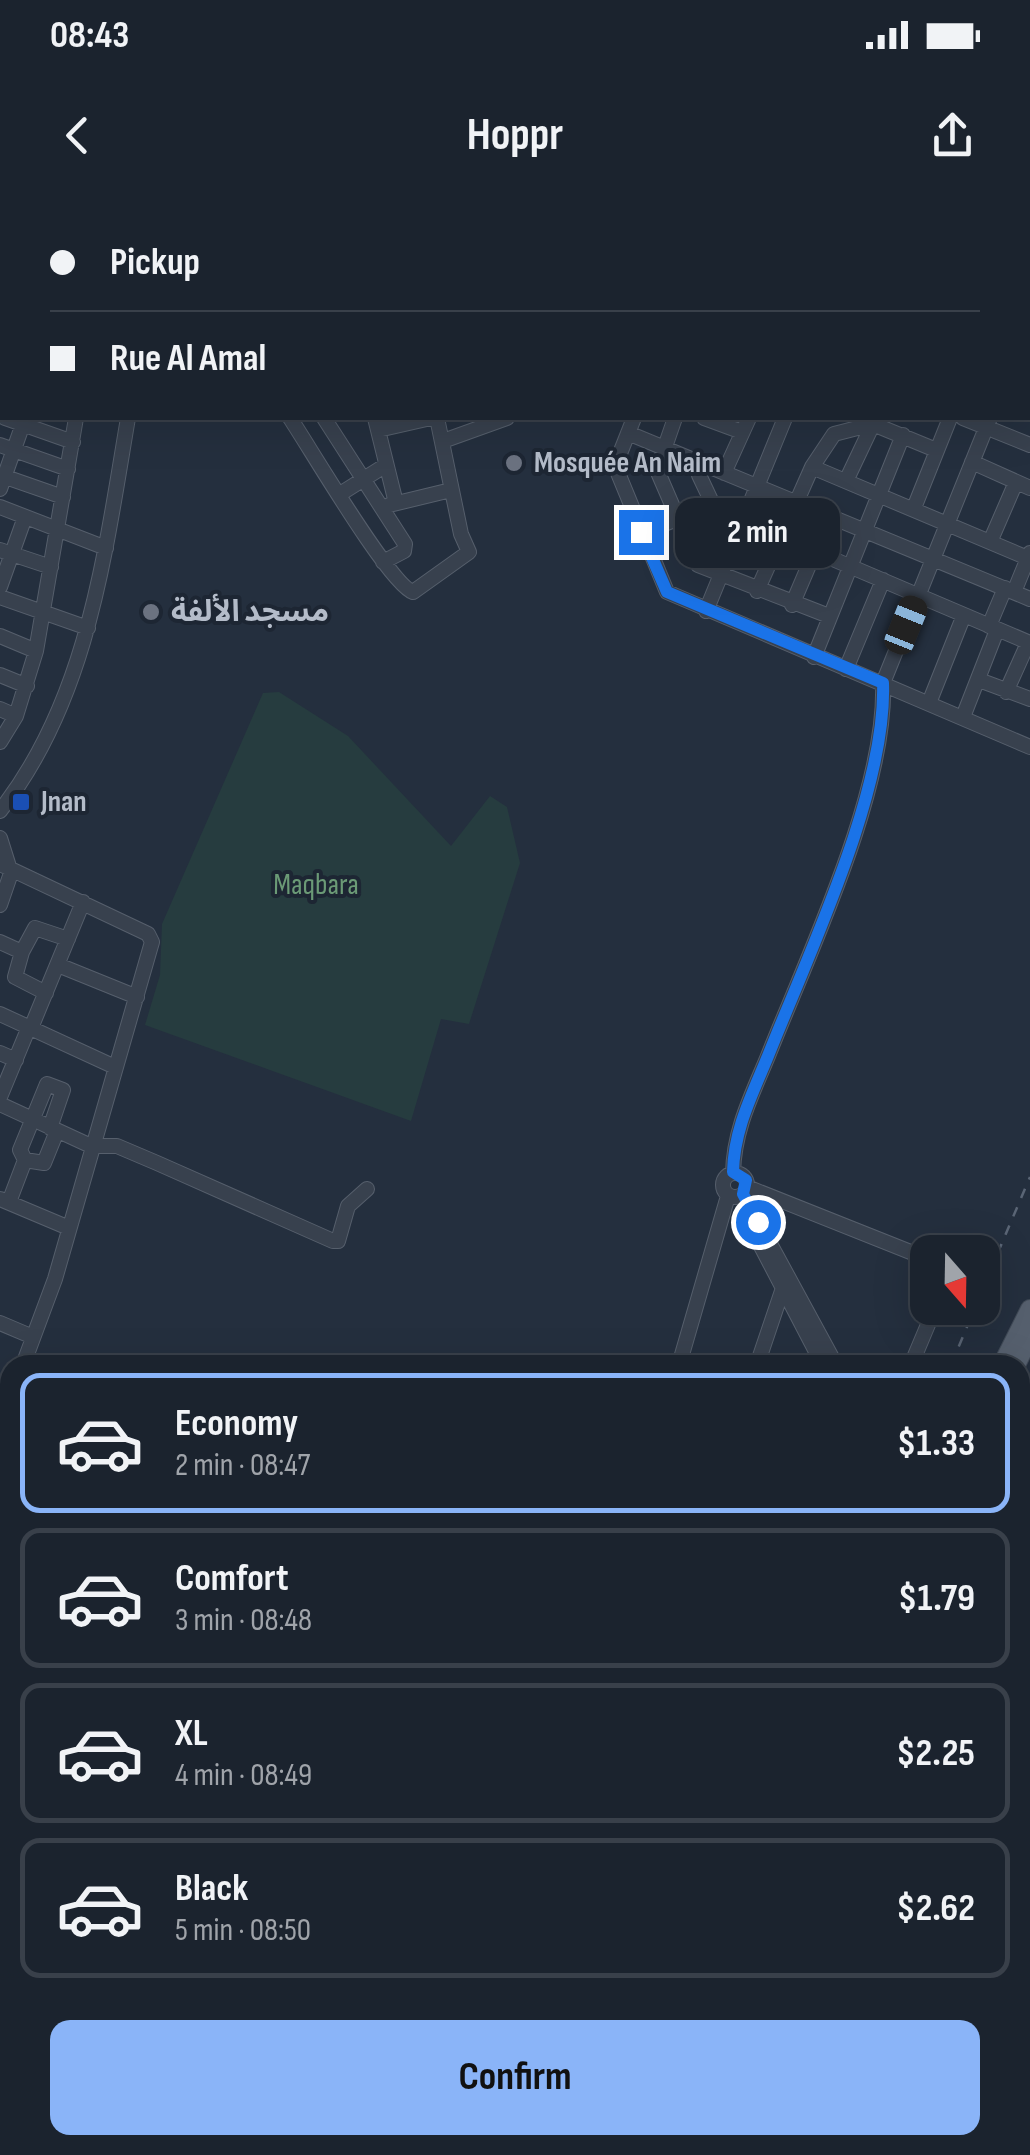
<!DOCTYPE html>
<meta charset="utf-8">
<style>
body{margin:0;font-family:"Sofia Sans Condensed","Noto Sans Arabic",sans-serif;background:#242b36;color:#f1f3f6;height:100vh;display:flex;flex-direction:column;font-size:38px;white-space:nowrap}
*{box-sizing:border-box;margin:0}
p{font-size:32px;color:#a0a4aa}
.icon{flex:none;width:55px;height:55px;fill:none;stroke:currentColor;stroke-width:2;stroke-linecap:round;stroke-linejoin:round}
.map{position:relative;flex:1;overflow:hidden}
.sheet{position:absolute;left:0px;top:1155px;width:1030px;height:800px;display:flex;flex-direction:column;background:#1b232e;border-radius:30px 30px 0 0;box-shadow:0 10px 40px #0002,0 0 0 2px #39404a}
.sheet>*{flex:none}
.top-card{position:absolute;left:0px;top:0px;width:1030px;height:220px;box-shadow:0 10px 40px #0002,0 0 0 2px #39404a;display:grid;align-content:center;height:220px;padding:0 50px;background:#1b232e}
.needle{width:65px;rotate:160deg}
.tools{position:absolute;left:910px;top:1035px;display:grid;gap:20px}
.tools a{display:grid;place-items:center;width:90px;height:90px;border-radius:20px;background:#1b232e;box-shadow:0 10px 40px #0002,0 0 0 2px #39404a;font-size:50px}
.end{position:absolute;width:45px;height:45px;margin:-22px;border:12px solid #1a73e8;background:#fff;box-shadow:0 0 0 5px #fff}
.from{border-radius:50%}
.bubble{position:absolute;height:70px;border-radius:20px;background:#1b232e;box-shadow:0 10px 40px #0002,0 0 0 2px #39404a;font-size:32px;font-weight:700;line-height:70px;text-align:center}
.car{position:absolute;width:30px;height:60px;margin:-30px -15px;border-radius:12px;box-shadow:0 0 8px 2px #0007;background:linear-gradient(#222 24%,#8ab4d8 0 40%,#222 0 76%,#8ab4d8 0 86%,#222 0)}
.top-card b{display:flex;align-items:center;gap:35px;height:95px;font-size:38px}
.top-card b+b{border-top:2px solid #39404a}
.top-card i{width:25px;height:25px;background:#f1f3f6}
ul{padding:18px 0 0;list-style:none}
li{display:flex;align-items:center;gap:30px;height:140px;margin:0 20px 15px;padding:0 30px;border:5px solid #39404a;border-radius:20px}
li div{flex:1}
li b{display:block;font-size:38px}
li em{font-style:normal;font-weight:700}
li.current{border-color:#8ab4f8}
li>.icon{width:90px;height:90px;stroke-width:1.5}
.button{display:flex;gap:20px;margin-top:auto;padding:20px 50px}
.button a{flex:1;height:115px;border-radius:20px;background:#8ab4f8;color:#111;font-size:40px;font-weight:700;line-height:115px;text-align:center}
.status{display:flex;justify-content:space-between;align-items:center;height:70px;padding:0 50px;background:#1b232e;direction:ltr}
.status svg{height:28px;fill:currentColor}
header{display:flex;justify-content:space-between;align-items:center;height:130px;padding:0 50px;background:#1b232e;font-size:45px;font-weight:700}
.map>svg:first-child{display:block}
</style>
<div class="status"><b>08:43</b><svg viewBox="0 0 49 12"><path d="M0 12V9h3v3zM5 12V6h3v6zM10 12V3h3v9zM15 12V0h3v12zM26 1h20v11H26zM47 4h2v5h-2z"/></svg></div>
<header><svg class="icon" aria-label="back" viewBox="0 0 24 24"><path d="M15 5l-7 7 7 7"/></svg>Hoppr<svg class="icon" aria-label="share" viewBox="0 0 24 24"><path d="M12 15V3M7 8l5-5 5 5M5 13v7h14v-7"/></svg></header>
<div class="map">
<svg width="1030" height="1955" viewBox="0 0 1030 1955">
<rect width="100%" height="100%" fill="#242f3e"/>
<path fill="#263c3f" d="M 279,492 L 348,536 L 451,646 L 490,596 L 507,607 L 520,663 L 469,824 L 441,819 L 411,921 L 145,825 L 160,775 L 162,724 L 263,493 Z"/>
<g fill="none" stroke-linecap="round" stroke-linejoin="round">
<g stroke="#565f6c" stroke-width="16">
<path id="minor" d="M 63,0 L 69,2
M 391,0 L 391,2
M 472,0 L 472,2
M 765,0 L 766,2
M 876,0 L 883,2
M 986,0 L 992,2
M 12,2 L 13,0
M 108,2 L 108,0
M 163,2 L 163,0
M 354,2 L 355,0
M 519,2 L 526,0
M 736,2 L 742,0
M 838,2 L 839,0
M 918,2 L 919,0
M 1028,18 L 1030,16
M 0,27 L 2,22
M 0,47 L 2,48
M 1028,57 L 1030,54
M 0,83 L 2,84
M 1028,93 L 1030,96
M 0,111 L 2,112
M 1028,130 L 1030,125
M 0,136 L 2,137
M 0,156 L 2,157
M 1028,159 L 1030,160
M 0,186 L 2,187
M 1028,200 L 1030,201
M 5,218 L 73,242
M 290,218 C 309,246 390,385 413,392 L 469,352 L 461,334 L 437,218
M 324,218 L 405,344 L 404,351 L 383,362
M 375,218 L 396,303
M 634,218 L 619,256 L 618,273 L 667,392 L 1030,547
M 675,218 L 657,270 L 698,365 L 829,416
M 704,218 L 742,232
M 963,218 L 1030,245
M 378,230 L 431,218
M 628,233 L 1030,399
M 443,241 L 507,218
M 0,245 L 68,269
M 700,260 L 699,275 L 733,347
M 972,262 L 1030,288
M 812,267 L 1030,359
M 724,273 L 749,218
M 0,275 L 63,297
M 846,281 L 873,224
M 0,289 L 25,218
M 340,294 L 386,265
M 389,305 L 451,290
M 0,307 L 106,348
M 914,308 L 950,218
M 641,333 L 713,305
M 781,337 L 1030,443
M 990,342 L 1016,282
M 0,350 L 51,367
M 0,387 L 25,317
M 757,391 L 812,267 L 834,234 L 873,224 L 936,250
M 1014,392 L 1030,353
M 0,397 L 88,428
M 792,405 L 815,351
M 706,411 L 785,218
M 989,426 L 1005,388
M 0,436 L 36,451
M 814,457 L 903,235
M 846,469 L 883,380
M 0,475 L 27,486
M 979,480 L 1030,499
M 1006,492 L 1028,443
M 929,503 L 964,415
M 0,509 L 16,516
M 963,517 L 997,430
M 0,542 L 16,516 L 36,451 L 76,218
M 0,611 C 88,499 105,353 128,218
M 0,638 L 11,673 L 0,705
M 0,664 L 148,734 L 152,742 L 55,1079 L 23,1165
M 0,742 L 22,752 L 15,777 L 46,793
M 22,752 L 35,728 L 68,739
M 58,765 L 137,797
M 0,814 L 115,867
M 31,828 L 83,702
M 0,853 L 16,860
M 0,897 L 29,827
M 0,904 L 91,946 L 117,946 L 157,963 L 333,1041 L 338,1041 L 348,1006 L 367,989
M 25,960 L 20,950 L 47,884 L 63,890 L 50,928
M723 985a12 12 0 1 1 24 0a12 12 0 1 1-24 0Z
M 733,973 C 734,929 752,895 768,856 C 808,755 887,591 883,483 L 990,218
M 747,987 L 928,1059
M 743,994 L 836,1165
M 0,999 L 69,1028
M 9,1002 L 25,960 L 44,963 L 57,931
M 750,1025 L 823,1165
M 0,1123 L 33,1137
M 679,1165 L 728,996
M 757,1165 L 784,1085
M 911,1165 L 935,1108
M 1020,1207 L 1030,1186
M 0,1224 L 10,1198
M 1020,1423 L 1030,1398
M 1020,1536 L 1030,1539
M 0,1546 L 10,1549
M 0,1719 L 10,1694
M 0,1785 L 10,1789
M 0,1864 L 10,1868
M 1020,1905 L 1030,1909
M 1020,1924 L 1030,1928
M 0,1927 L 10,1931
M 47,1945 L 73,1955
M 405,1945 L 431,1955
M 958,1945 L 983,1955
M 96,1955 L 100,1945
M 194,1955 L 197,1945
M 270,1955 L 273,1945
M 512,1955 L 517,1945
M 589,1955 L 593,1945
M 938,1955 L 942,1945"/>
</g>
<g stroke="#414a57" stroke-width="20">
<path id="major" d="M 1002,1165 L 1030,1109
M 1016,1165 L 1030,1136
M 668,1955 L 672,1945"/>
</g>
<use href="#minor" stroke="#38414e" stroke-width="14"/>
<use href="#major" stroke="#56606e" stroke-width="18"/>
<path stroke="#5a6575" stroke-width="2.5" stroke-dasharray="10 10" stroke-linecap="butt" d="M 982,1090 L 1030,977
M 951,1165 L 975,1108
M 629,1955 L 633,1945"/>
</g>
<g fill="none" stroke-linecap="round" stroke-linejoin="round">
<path stroke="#1a73e8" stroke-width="12" d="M 641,332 L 667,392 L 883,483 C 887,590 808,755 768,856 C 752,895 734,929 733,972 L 746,980 L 743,994 L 758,1022"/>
</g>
<g fill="#6b7280" stroke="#1d2633" stroke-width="4">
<circle cx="514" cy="263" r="10"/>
<circle cx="151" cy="412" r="10"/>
</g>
<rect fill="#1a4fb4" stroke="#1d2633" stroke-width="4" x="11" y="592" width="20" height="20" rx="5"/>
<g text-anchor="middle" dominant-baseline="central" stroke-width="8" stroke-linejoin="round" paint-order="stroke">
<g font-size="30" font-weight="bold" fill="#b4bcc9" stroke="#1d2633" text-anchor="start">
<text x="534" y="263">Mosquée An Naim</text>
<text x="171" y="412">مسجد الألفة</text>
<text x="41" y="602">Jnan</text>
</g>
<g font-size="30" fill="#6b9a76" stroke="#1d2633">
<text x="316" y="685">Maqbara</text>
</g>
</g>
</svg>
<div class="tools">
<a><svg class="needle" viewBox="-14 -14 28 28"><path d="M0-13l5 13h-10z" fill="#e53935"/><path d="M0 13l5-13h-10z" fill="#a0a4aa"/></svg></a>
</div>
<i class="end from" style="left:758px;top:1022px"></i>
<i class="end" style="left:641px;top:332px"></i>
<div class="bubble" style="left:675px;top:298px;width:165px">2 min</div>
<i class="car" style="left:906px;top:425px;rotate:22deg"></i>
<div class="top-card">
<b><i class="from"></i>Pickup</b>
<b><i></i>Rue Al Amal</b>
</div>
<section class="sheet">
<ul>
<li class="current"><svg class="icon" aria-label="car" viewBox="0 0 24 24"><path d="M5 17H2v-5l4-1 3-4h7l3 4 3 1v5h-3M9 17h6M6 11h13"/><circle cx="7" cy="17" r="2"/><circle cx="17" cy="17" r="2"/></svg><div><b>Economy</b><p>2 min · 08:47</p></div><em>$1.33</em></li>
<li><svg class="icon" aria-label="car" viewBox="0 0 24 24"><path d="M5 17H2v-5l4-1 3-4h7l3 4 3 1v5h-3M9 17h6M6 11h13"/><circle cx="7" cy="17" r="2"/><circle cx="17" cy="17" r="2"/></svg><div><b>Comfort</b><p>3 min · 08:48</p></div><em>$1.79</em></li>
<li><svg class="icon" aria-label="car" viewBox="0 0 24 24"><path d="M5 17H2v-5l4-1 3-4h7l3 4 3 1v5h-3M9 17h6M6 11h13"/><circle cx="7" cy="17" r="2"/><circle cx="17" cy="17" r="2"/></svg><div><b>XL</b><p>4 min · 08:49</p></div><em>$2.25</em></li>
<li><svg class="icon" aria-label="car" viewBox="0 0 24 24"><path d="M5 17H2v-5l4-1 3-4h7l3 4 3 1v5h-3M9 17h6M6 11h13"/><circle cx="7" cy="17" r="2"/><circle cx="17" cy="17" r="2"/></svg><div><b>Black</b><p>5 min · 08:50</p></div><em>$2.62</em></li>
</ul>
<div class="button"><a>Confirm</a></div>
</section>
</div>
